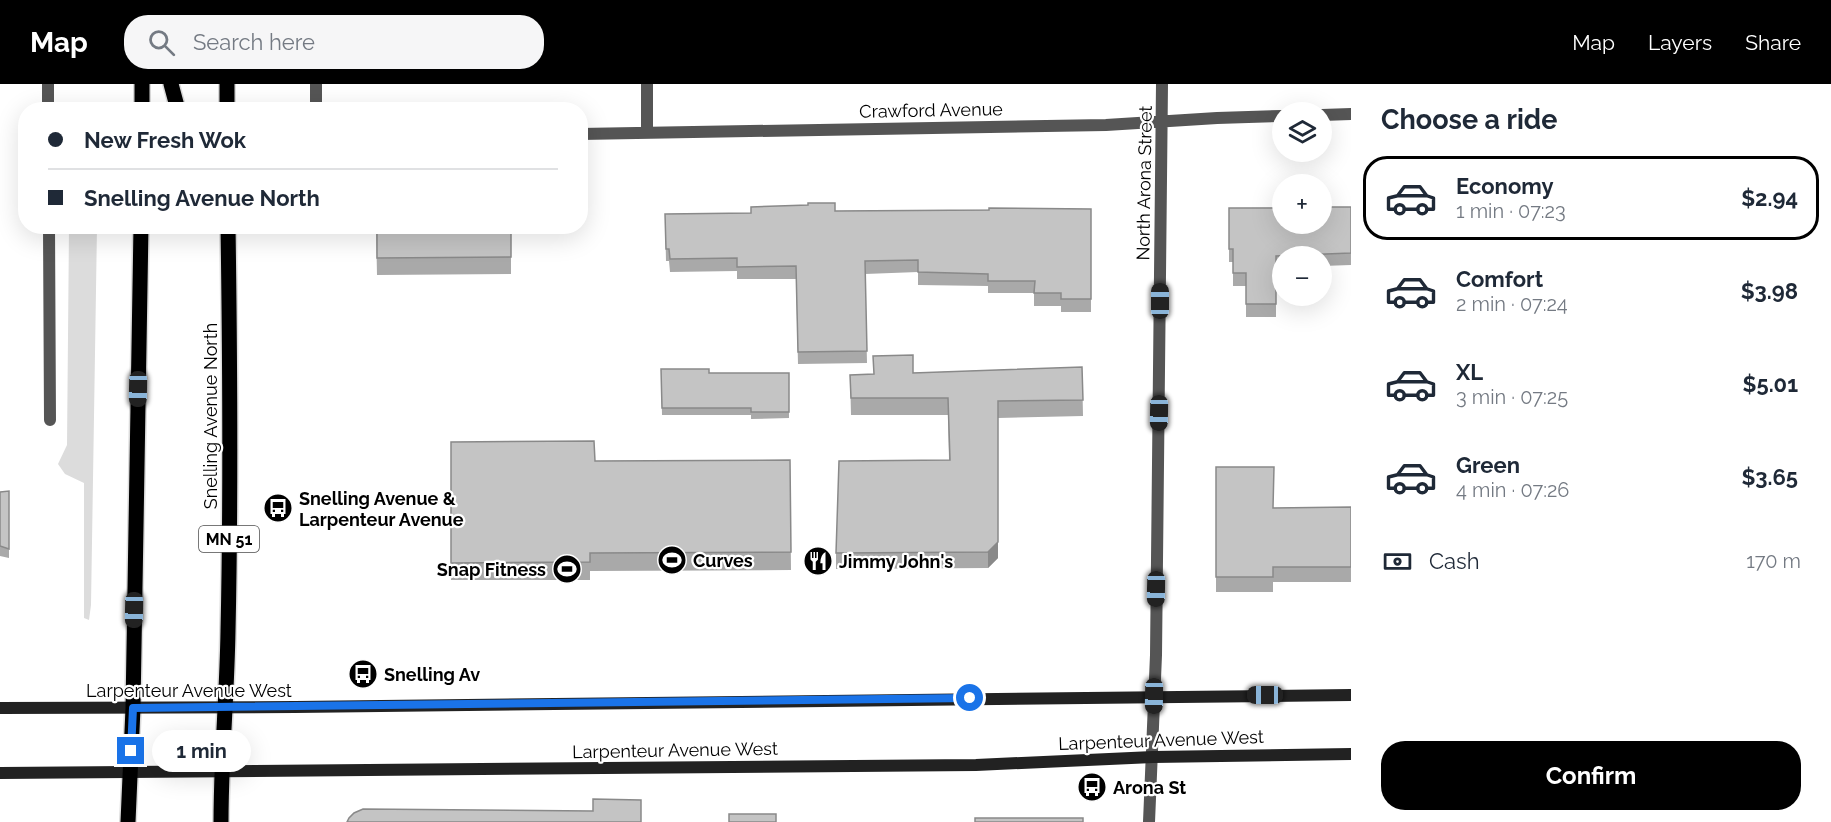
<!DOCTYPE html>
<meta charset="utf-8">
<style>
body{margin:0;font-family:Raleway,sans-serif;background:#f6f6f7;color:#1f2937;height:100vh;display:flex;flex-direction:column;font-size:22px;white-space:nowrap}
*{box-sizing:border-box;margin:0}
p{font-size:20px;color:#747a83}
.icon{flex:none;width:33px;height:33px;fill:none;stroke:currentColor;stroke-width:2;stroke-linecap:round;stroke-linejoin:round}
.map{position:relative;flex:1;overflow:hidden}
.side{display:flex;flex-direction:column;background:#fff;width:480px}
.side>*{flex:none}
.hud{position:absolute;left:18px;top:18px;width:570px;height:132px;border-radius:24px;box-shadow:0 6px 24px #0002;display:grid;align-content:center;height:132px;padding:0 30px;background:#fff}
.buttons{position:absolute;left:1272px;top:18px;display:grid;gap:12px}
.buttons a{display:grid;place-items:center;width:60px;height:60px;border-radius:50%;background:#fff;box-shadow:0 6px 24px #0002;font-size:30px}
.end{position:absolute;width:27px;height:27px;margin:-14px;border:8px solid #1a73e8;background:#fff;box-shadow:0 0 0 3px #fff}
.from{border-radius:50%}
.bubble{position:absolute;height:42px;border-radius:21px;background:#fff;box-shadow:0 6px 24px #0002;font-size:20px;font-weight:700;line-height:42px;text-align:center}
.car{position:absolute;width:18px;height:36px;margin:-18px -9px;border-radius:8px;box-shadow:0 0 4px 2px #0007;background:linear-gradient(#222 24%,#8ab4d8 0 40%,#222 0 76%,#8ab4d8 0 86%,#222 0)}
.hud b{display:flex;align-items:center;gap:21px;height:57px;font-size:22px}
.hud b+b{border-top:2px solid #e0e1e3}
.hud i{width:15px;height:15px;background:#1f2937}
ul{padding:0;list-style:none}
li{display:flex;align-items:center;gap:18px;height:84px;margin:0 12px 9px;padding:0 18px;border:3px solid transparent;border-radius:24px}
li div{flex:1}
li b{display:block;font-size:22px}
li em{font-style:normal;font-weight:700}
li.current{border-color:#000}
li>.icon{width:54px;height:54px;stroke-width:1.5}
h2{padding:0 30px;font-size:27px;line-height:72px}
.pay{display:flex;align-items:center;gap:15px;height:66px;padding:0 30px;font-size:22px}
.pay p{margin-inline-start:auto}
.cta{display:flex;gap:12px;margin-top:auto;padding:12px 30px}
.cta a{flex:1;height:69px;border-radius:24px;background:#000;color:#fff;font-size:24px;font-weight:700;line-height:69px;text-align:center}
header{display:flex;align-items:center;gap:36px;box-sizing:border-box;height:84px;padding:0 30px;background:#000;color:#fff}
header strong{font-size:28px}
nav{display:flex;gap:33px;margin-inline-start:auto;font-size:21px}
.search{width:420px;height:54px;background:#f6f6f7;display:flex;align-items:center;gap:15px;box-sizing:border-box;padding:0 21px;border-radius:24px;color:#747a83;font-size:22px}
main{display:flex;flex:1;min-height:0}
.map>svg:first-child{display:block}
</style>
<header>
<strong>Map</strong>
<div class="search"><svg class="icon" aria-label="search" viewBox="0 0 24 24"><circle cx="10" cy="10" r="6"/><path d="M15 15l6 6"/></svg>Search here</div>
<nav><a>Map</a><a>Layers</a><a>Share</a></nav>
</header>
<main>
<div class="map">
<svg width="1351" height="738" viewBox="0 0 1351 738">
<rect width="100%" height="100%" fill="#fff"/>
<path fill="#dcdcdc" d="M 69,143 L 97,143 L 91,521 L 89,536 L 84,534 L 84,399 L 65,390 L 58,380 L 67,361 Z"/>
<g fill="none" stroke-linecap="round" stroke-linejoin="round">
<g stroke="#dbdbdb" stroke-width="18">
<path id="primary" d="M 171,0 L 178,26
M 142,26 L 142,0
M 227,26 L 227,0
M 128,738 L 133,624 L 141,142
M 221,738 C 221,674 227,611 228,547 C 231,412 230,277 228,142"/>
</g>
<path stroke="#555" stroke-width="12" d="M 48,0 L 48,26
M 316,0 L 316,26
M 1322,31 L 1351,30
M 647,49 L 647,0
M 580,50 L 1106,41 L 1217,34 L 1282,32
M 49,142 L 50,336
M 1149,738 L 1156,571 L 1162,0"/>
<path stroke="#222" stroke-width="12" d="M 0,624 L 295,623 L 1351,611
M 0,689 L 976,681 L 1153,673 L 1351,670"/>
<use href="#primary" stroke="#000" stroke-width="15"/>
</g>
<path fill="#a9a9a9" d="M 1351,123 L 1351,181 L 1322,182 L 1322,172 L 1282,172 L 1282,184 L 1276,184 L 1276,233 L 1246,233 L 1246,202 L 1233,202 L 1233,178 L 1229,178 L 1229,124 Z
M 1091,125 L 1091,228 L 1061,228 L 1061,222 L 1034,222 L 1034,209 L 988,209 L 988,202 L 918,201 L 918,188 L 865,190 L 867,279 L 798,280 L 796,195 L 737,195 L 737,187 L 670,188 L 669,177 L 666,177 L 665,130 L 751,129 L 835,127 Z
M 376,142 L 511,142 L 511,190 L 377,191 Z
M 1082,283 L 1083,332 L 998,334 L 998,474 L 988,484 L 836,485 L 836,469 L 949,376 L 948,331 L 851,331 L 850,291 Z
M 661,285 L 709,289 L 789,289 L 789,334 L 751,335 L 751,331 L 662,331 Z
M 451,358 L 595,377 L 790,376 L 791,486 L 590,487 L 590,496 L 451,496 Z
M 1216,383 L 1274,424 L 1351,423 L 1351,498 L 1273,498 L 1273,508 L 1216,508 Z
M 9,407 L 9,474 L 0,472 L 0,408 Z"/>
<path fill="#898989" d="M 998,458 L 998,474 L 988,484 L 988,468 Z"/>
<path fill="#c4c4c4" stroke="#898989" stroke-width="1.5" d="M 808,119 L 835,119 L 835,127 L 989,126 L 989,124 L 1091,125 L 1091,215 L 1061,215 L 1061,209 L 1034,209 L 1035,197 L 988,197 L 988,190 L 918,188 L 918,176 L 865,177 L 867,267 L 798,268 L 796,182 L 737,183 L 737,174 L 670,175 L 669,165 L 666,165 L 665,130 L 751,129 L 751,123 L 808,121 Z
M 1322,123 L 1351,123 L 1351,169 L 1276,172 L 1276,220 L 1246,220 L 1246,189 L 1233,189 L 1233,165 L 1229,165 L 1229,124 L 1282,124 L 1282,140 L 1322,140 Z
M 377,142 L 511,142 L 511,173 L 377,174 Z
M 913,271 L 913,289 L 1082,283 L 1083,316 L 998,317 L 998,458 L 988,468 L 836,469 L 839,377 L 950,376 L 948,314 L 851,314 L 850,291 L 874,290 L 873,272 Z
M 661,285 L 709,285 L 709,289 L 789,289 L 789,328 L 751,328 L 751,324 L 662,324 Z
M 594,357 L 595,377 L 790,376 L 791,468 L 590,469 L 590,478 L 451,479 L 451,358 Z
M 1216,383 L 1274,383 L 1273,424 L 1351,423 L 1351,483 L 1273,483 L 1273,493 L 1216,493 Z
M 9,407 L 9,465 L 0,462 L 0,408 Z
M 593,715 L 641,716 L 641,738 L 347,738 L 349,734 L 354,729 L 363,725 L 593,727 Z
M 729,730 L 776,730 L 776,738 L 729,738 Z
M 975,734 L 1083,734 L 1083,738 L 975,738 Z"/>
<g fill="none" stroke-linecap="round" stroke-linejoin="round">
<path stroke="#1a73e8" stroke-width="8" d="M 131,667 L 133,624 L 970,614"/>
</g>
<defs>
<g id="bus-disc" transform="scale(1.5)"><circle r="9.5" fill="#000" stroke="#fff"/><path d="M-5-6H5V4H4V6H2V4H-2V6H-4V4H-5ZM-3.5-4V0h7V-4ZM-3.5 1.2v1.5H-2V1.2ZM2 1.2v1.5H3.5V1.2Z" fill="#fff"/></g>
<g id="stadium-disc" transform="scale(1.5)"><circle r="9.5" fill="#000" stroke="#fff"/><path d="M0-5a6.5 5 0 1 0 0 10a6.5 5 0 1 0 0-10ZM-3.5-1.8h7v3.6h-7Z" fill="#fff"/></g>
<g id="restaurant-disc" transform="scale(1.5)"><circle r="9.5" fill="#000" stroke="#fff"/><path d="M-5-6h1v4h1v-4h1v4h1v-4h1v5L-1.5 .5V6h-2V.5L-5-1ZM5-6V6H3V1.5H1.5Q1.5-4 5-6Z" fill="#fff"/></g>
</defs>
<g fill-rule="evenodd">
<use href="#bus-disc" x="278" y="424"/>
<use href="#stadium-disc" x="672" y="476"/>
<use href="#restaurant-disc" x="818" y="477"/>
<use href="#stadium-disc" x="567" y="485"/>
<use href="#bus-disc" x="363" y="590"/>
<use href="#bus-disc" x="1092" y="703"/>
</g>
<g text-anchor="middle" dominant-baseline="central" stroke-width="4.5" stroke-linejoin="round" paint-order="stroke">
<rect fill="#fff" stroke="#4c4c4c" stroke-width="1.5" x="199" y="442" width="60" height="26" rx="4.5"/>
<g font-size="16" font-weight="bold" fill="#000">
<text x="229" y="455">MN 51</text>
</g>
<g font-size="18" fill="#000" stroke="#fff">
<text transform="translate(931 26) rotate(-1)">Crawford Avenue</text>
<text transform="translate(1144 99) rotate(-89)">North Arona Street</text>
<text transform="translate(210 332) rotate(-90)">Snelling Avenue North</text>
<text x="189" y="606">Larpenteur Avenue West</text>
<text transform="translate(1161 656) rotate(-2)">Larpenteur Avenue West</text>
<text transform="translate(675 666) rotate(-1)">Larpenteur Avenue West</text>
</g>
<g font-size="18" font-weight="bold" fill="#000" stroke="#fff" text-anchor="start">
<text x="299" y="414">Snelling Avenue &amp;<tspan x="299" dy="21">Larpenteur Avenue</tspan></text>
<text x="693" y="476">Curves</text>
<text x="839" y="477">Jimmy John's</text>
<text x="546" y="485" text-anchor="end">Snap Fitness</text>
<text x="384" y="590">Snelling Av</text>
<text x="1113" y="703">Arona St</text>
</g>
</g>
</svg>
<div class="buttons">
<a><svg class="icon" aria-label="layers" viewBox="0 0 24 24"><path d="M12 4l9 5-9 5-9-5zM3 14l9 5 9-5"/></svg></a>
<a>+</a>
<a>−</a>
</div>
<i class="end from" style="left:970px;top:614px"></i>
<i class="end" style="left:131px;top:667px"></i>
<div class="bubble" style="left:152px;top:646px;width:99px">1 min</div>
<i class="car" style="left:1160px;top:217px;rotate:0deg"></i>
<i class="car" style="left:138px;top:305px;rotate:181deg"></i>
<i class="car" style="left:1159px;top:329px;rotate:181deg"></i>
<i class="car" style="left:1156px;top:505px;rotate:181deg"></i>
<i class="car" style="left:134px;top:526px;rotate:181deg"></i>
<i class="car" style="left:1265px;top:611px;rotate:270deg"></i>
<i class="car" style="left:1154px;top:612px;rotate:181deg"></i>
<div class="hud">
<b><i class="from"></i>New Fresh Wok</b>
<b><i></i>Snelling Avenue North</b>
</div>
</div>
<section class="side">
<h2>Choose a ride</h2>
<ul>
<li class="current"><svg class="icon" aria-label="car" viewBox="0 0 24 24"><path d="M5 17H2v-5l4-1 3-4h7l3 4 3 1v5h-3M9 17h6M6 11h13"/><circle cx="7" cy="17" r="2"/><circle cx="17" cy="17" r="2"/></svg><div><b>Economy</b><p>1 min · 07:23</p></div><em>$2.94</em></li>
<li><svg class="icon" aria-label="car" viewBox="0 0 24 24"><path d="M5 17H2v-5l4-1 3-4h7l3 4 3 1v5h-3M9 17h6M6 11h13"/><circle cx="7" cy="17" r="2"/><circle cx="17" cy="17" r="2"/></svg><div><b>Comfort</b><p>2 min · 07:24</p></div><em>$3.98</em></li>
<li><svg class="icon" aria-label="car" viewBox="0 0 24 24"><path d="M5 17H2v-5l4-1 3-4h7l3 4 3 1v5h-3M9 17h6M6 11h13"/><circle cx="7" cy="17" r="2"/><circle cx="17" cy="17" r="2"/></svg><div><b>XL</b><p>3 min · 07:25</p></div><em>$5.01</em></li>
<li><svg class="icon" aria-label="car" viewBox="0 0 24 24"><path d="M5 17H2v-5l4-1 3-4h7l3 4 3 1v5h-3M9 17h6M6 11h13"/><circle cx="7" cy="17" r="2"/><circle cx="17" cy="17" r="2"/></svg><div><b>Green</b><p>4 min · 07:26</p></div><em>$3.65</em></li>
</ul>
<div class="pay"><svg class="icon" aria-label="cash" viewBox="0 0 24 24"><path d="M3 7h18v10H3z"/><circle cx="12" cy="12" r="2"/></svg>Cash<p>170 m</p></div>
<div class="cta"><a>Confirm</a></div>
</section>
</main>
